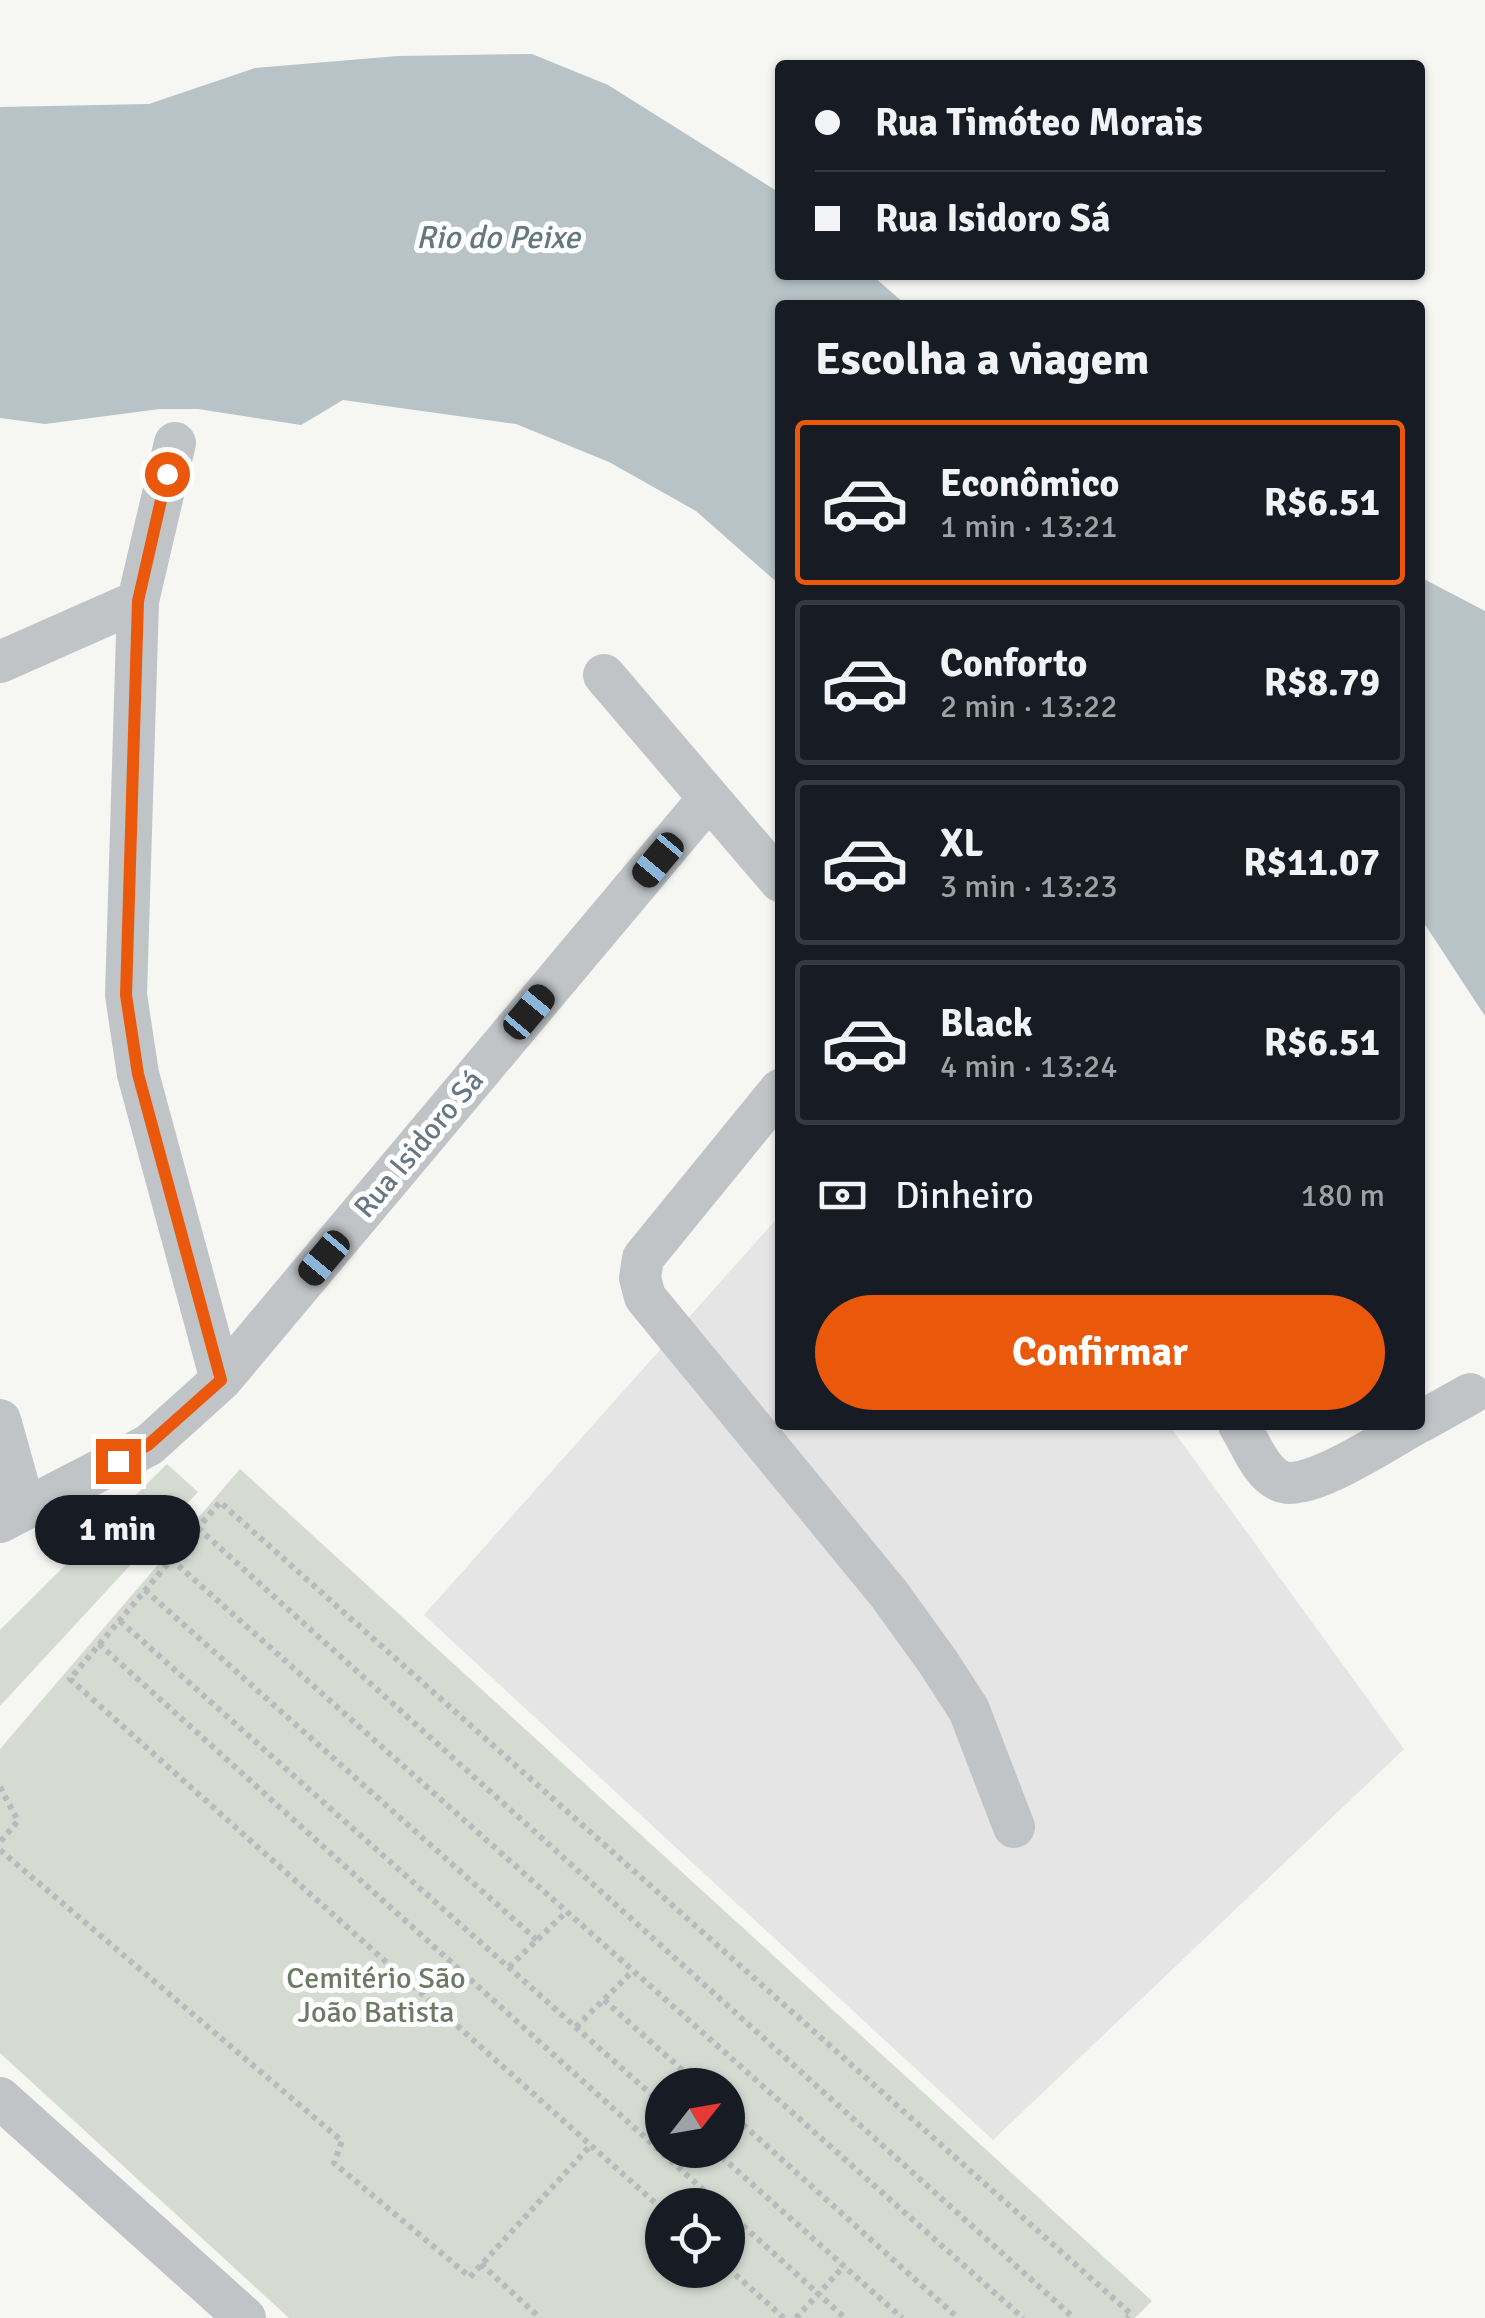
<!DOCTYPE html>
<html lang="pt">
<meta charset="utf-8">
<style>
body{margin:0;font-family:Signika,sans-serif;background:#242831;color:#f1f3f6;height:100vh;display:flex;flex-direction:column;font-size:38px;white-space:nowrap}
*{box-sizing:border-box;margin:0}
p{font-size:32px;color:#9ea1a6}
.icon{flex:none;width:55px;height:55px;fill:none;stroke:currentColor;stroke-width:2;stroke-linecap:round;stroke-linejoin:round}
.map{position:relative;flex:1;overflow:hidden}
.side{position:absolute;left:775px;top:300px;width:650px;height:1130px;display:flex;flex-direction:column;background:#171b24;border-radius:10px;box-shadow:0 2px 8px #0004}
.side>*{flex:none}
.banner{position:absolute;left:775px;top:60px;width:650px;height:220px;border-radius:10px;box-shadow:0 2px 8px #0004;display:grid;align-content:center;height:220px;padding:0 40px;background:#171b24}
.needle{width:65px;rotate:59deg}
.tools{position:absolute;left:645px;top:2068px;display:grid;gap:20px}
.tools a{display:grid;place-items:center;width:100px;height:100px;border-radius:50%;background:#171b24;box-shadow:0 2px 8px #0004;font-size:50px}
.end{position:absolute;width:45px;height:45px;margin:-22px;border:12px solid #ea580c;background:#fff;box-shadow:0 0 0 5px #fff}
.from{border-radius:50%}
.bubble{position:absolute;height:70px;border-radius:35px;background:#171b24;box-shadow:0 2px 8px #0004;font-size:32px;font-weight:700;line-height:70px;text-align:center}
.car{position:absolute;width:30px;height:60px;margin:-30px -15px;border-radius:12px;box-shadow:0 0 8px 2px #0007;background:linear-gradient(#222 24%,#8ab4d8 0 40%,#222 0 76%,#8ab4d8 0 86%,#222 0)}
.banner b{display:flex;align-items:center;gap:35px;height:95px;font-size:38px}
.banner b+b{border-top:2px solid #363941}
.banner i{width:25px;height:25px;background:#f1f3f6}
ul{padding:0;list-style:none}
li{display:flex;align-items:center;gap:30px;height:165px;margin:0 20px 15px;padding:0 20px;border:5px solid #363941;border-radius:10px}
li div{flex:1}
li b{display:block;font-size:38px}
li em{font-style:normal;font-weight:700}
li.on{border-color:#ea580c}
li>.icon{width:90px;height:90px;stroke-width:1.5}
h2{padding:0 40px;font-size:45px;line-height:120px}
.pay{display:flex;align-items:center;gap:25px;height:110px;padding:0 40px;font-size:38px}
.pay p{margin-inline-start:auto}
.primary-button{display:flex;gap:20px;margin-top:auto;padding:20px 40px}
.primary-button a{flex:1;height:115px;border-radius:60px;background:#ea580c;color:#fff;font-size:40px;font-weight:700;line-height:115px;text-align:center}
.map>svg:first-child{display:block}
</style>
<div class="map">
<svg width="1485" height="2318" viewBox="0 0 1485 2318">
<rect width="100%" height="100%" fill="#f6f6f3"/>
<path fill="#e4e5e4" d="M 780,1215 L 780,1425 L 1169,1425 L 1404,1749 L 993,2140 L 424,1615 Z"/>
<path fill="#d6dbd2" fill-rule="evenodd" d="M 167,1464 L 198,1492 L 0,1706 L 0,1630 Z
M 240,1469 L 1152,2301 L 1135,2318 L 289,2318 L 0,2053 L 0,1749 ZM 662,2085 L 728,2085 L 728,2150 L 662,2150 ZM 662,2205 L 728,2205 L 728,2270 L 662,2270 Z"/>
<path fill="#b7c3c6" d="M 532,54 L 608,85 L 780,193 L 780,275 L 872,275 L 906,305 L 780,305 L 780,585 L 696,511 L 609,462 L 516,424 L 343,400 L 301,425 L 198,409 L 160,409 L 45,424 L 0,418 L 0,107 L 149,104 L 255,68 L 398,56 Z
M 1420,577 L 1485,611 L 1485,1016 L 1420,917 Z"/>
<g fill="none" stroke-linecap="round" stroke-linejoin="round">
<path stroke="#b8bbbd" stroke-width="6" stroke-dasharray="5 5" stroke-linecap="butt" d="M 198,1528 L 1074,2318
M 171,1559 L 1023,2318
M 145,1590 L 537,1940
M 120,1621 L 662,2104
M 99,1644 L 720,2205
M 0,1787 L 18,1821 L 0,1842
M 0,1850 L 342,2141 L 334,2163 L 470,2277 L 591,2145
M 509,1967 L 566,1912
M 604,2000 L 699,2085
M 576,2027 L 633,1971
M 728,2111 L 958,2318
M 714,2150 L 902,2318
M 662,2209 L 70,1679 L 220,1502 L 1131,2314 L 1127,2318
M 728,2212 L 845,2318
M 481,2264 L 540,2318
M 728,2268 L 784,2318
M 796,2318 L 844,2266"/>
<path stroke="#c0c4c7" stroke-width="42" d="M 175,443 L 138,601 L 126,995 L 138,1074 L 221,1380
M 0,662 L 138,601
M 604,675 L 780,881
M 780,1090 L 643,1258 L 640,1278 L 645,1297 L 889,1594 L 938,1662 L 969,1710 L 1014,1827
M 0,1420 L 25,1509
M 1420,1422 L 1470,1394
M 1239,1425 C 1250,1442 1260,1472 1280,1481 C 1306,1494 1388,1439 1414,1425
M 0,1522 L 149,1445 L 221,1380 L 709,798
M 0,2098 L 245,2318"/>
</g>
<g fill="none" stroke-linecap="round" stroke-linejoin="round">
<path stroke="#ea580c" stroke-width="12" d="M 118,1461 L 148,1445 L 221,1380 L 138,1074 L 126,995 L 138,601 L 167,474"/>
</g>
<g text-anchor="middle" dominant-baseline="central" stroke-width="10" stroke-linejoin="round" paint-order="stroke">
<g font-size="30" fill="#677783" stroke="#fff">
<text transform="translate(419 1144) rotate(-50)">Rua Isidoro Sá</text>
</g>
<g font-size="30" fill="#6a7a65" stroke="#fff">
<text x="376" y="1978">Cemitério São<tspan x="376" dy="34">João Batista</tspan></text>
</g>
<g font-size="32" font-style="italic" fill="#63787f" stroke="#fff">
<text x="498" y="237">Rio do Peixe</text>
</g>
</g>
</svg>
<div class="tools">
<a><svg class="needle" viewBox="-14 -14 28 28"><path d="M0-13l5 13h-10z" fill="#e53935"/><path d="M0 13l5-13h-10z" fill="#9ea1a6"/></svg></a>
<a><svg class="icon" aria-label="locate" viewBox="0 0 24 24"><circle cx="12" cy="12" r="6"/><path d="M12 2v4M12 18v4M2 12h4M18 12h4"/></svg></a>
</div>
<i class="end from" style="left:167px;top:474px"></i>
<i class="end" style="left:118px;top:1461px"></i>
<div class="bubble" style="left:35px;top:1495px;width:165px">1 min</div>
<i class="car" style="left:658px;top:860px;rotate:220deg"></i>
<i class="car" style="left:529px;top:1012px;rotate:40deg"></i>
<i class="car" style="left:324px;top:1258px;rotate:220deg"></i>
<div class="banner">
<b><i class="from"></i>Rua Timóteo Morais</b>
<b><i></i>Rua Isidoro Sá</b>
</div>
<section class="side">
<h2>Escolha a viagem</h2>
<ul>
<li class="on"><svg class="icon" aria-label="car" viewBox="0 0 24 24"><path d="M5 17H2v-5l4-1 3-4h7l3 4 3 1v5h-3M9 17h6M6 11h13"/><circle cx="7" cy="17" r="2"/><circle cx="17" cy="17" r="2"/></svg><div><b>Econômico</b><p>1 min · 13:21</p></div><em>R$6.51</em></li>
<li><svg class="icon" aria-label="car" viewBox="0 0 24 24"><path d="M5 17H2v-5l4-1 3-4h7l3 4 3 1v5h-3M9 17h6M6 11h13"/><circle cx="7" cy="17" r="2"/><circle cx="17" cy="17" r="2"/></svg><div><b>Conforto</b><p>2 min · 13:22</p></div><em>R$8.79</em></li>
<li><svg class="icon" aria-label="car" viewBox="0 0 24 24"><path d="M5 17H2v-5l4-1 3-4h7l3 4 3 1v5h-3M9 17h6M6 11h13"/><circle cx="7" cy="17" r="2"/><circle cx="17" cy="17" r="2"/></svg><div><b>XL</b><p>3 min · 13:23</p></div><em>R$11.07</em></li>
<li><svg class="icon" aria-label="car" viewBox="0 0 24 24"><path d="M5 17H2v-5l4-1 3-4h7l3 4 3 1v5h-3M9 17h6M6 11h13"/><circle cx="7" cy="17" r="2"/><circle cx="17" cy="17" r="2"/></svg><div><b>Black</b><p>4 min · 13:24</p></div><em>R$6.51</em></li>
</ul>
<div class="pay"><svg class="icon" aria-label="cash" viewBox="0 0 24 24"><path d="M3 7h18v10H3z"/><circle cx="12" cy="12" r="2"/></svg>Dinheiro<p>180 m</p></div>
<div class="primary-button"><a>Confirmar</a></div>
</section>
</div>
